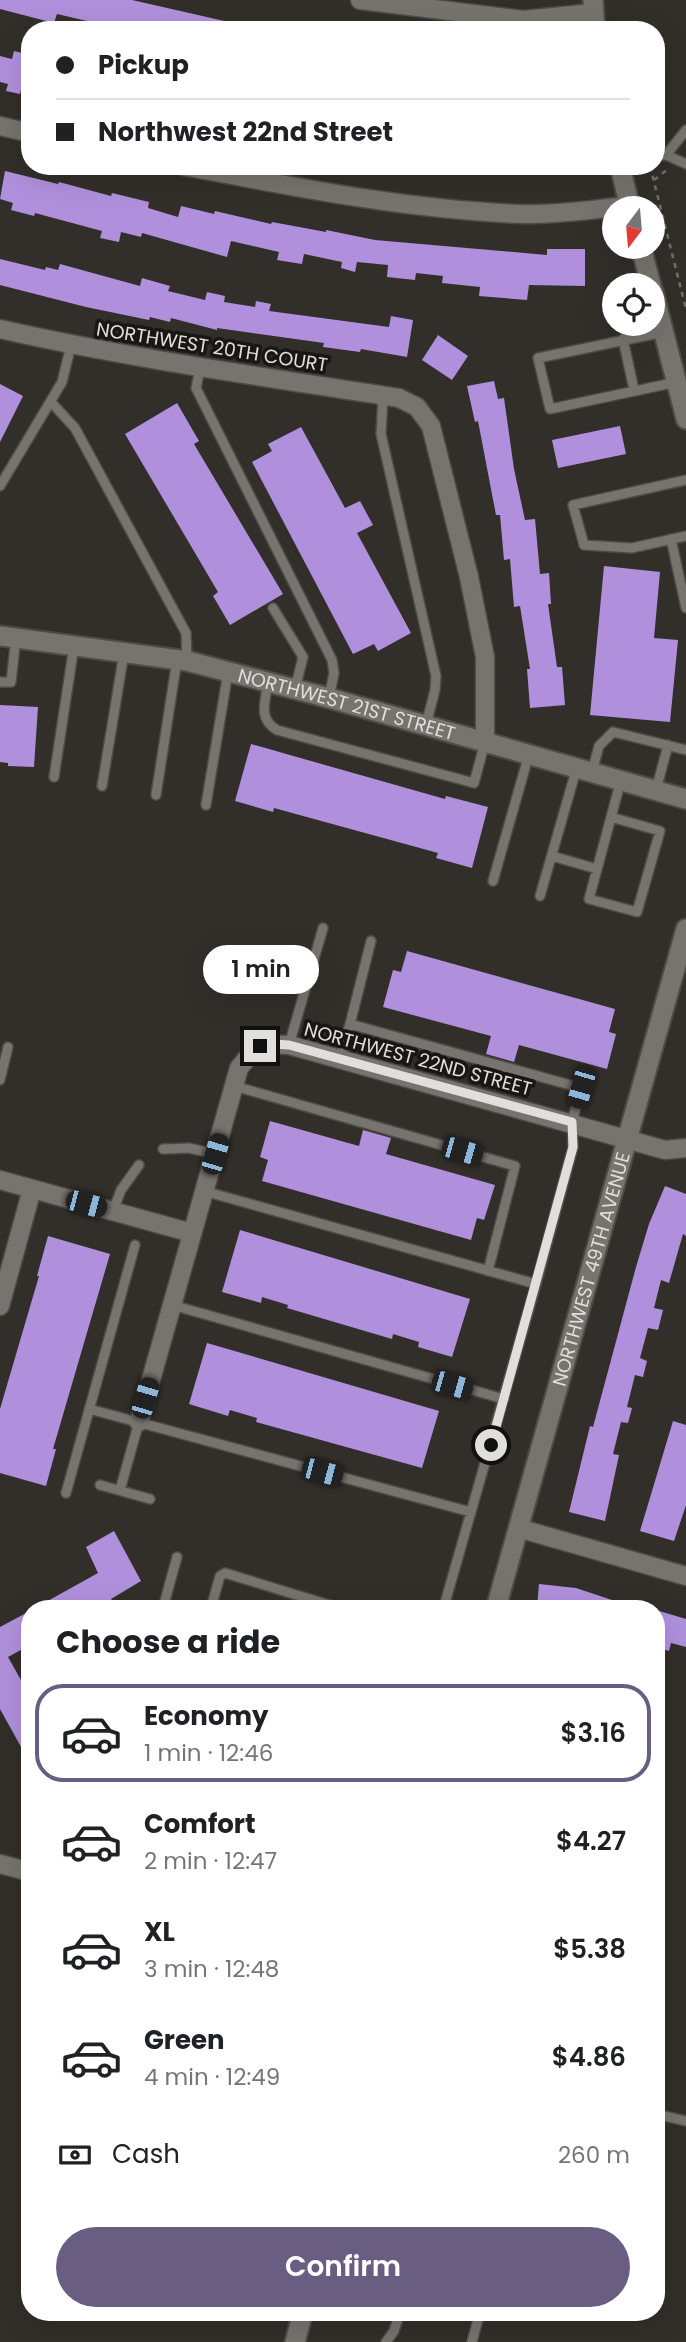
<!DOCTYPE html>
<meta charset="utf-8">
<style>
body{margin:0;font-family:Poppins,sans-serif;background:#f2f2f2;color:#202124;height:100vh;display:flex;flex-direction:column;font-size:26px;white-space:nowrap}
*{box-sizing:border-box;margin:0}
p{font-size:23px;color:#757577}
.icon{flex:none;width:38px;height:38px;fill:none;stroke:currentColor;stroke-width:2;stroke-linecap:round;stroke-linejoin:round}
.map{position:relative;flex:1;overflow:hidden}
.side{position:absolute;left:21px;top:1600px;width:644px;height:721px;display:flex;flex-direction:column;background:#fff;border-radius:28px;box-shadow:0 7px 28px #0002}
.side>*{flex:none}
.guide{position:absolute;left:21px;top:21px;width:644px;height:154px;border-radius:28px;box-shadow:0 7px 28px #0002;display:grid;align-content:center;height:154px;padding:0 35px;background:#fff}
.needle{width:46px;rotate:196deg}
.controls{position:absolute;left:602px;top:196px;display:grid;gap:14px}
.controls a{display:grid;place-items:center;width:63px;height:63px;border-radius:50%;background:#fff;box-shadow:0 7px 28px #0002;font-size:35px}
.end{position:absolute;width:32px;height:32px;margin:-16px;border:9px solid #e1dfdc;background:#111;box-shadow:0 0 0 4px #111}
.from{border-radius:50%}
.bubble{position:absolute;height:49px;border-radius:24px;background:#fff;box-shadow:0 7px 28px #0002;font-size:23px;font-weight:600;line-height:49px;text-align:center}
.car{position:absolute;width:21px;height:42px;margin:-21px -10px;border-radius:9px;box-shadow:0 0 5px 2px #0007;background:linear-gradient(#222 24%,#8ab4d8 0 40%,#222 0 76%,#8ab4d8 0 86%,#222 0)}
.guide b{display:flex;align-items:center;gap:24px;height:66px;font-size:26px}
.guide b+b{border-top:2px solid #e0e0e0}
.guide i{width:18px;height:18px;background:#202124}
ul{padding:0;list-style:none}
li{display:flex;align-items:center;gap:21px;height:98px;margin:0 14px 10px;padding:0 21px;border:4px solid transparent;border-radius:28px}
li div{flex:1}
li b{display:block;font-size:26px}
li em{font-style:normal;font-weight:600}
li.active{border-color:#695d81}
li>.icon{width:63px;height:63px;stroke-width:1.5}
h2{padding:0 35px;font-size:32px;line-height:84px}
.pay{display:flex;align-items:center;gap:18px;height:77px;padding:0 35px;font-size:26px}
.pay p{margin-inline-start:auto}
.button{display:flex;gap:14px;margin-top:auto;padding:14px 35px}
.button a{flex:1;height:80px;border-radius:42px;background:#695d81;color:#fff;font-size:28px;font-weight:600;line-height:80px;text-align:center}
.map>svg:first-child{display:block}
</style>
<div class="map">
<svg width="686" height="2342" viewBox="0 0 686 2342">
<rect width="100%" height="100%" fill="#322f2a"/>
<path fill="#b090dc" d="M 0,0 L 132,0 L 242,25 L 241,30 L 85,30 L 87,21 L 57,14 L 54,23 L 0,9 Z
M 14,51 L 30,55 L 20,94 L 6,91 L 8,84 L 0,82 L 0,56 L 12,59 Z
M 5,171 L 58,184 L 59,182 L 111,196 L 112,193 L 149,202 L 148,208 L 178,217 L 181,206 L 214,214 L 215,211 L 271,224 L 272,222 L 326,232 L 326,230 L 375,240 L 547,255 L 547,249 L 585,249 L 585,286 L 529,285 L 527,300 L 479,296 L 480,287 L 442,283 L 443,276 L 416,273 L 415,280 L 387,277 L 388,265 L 357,262 L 355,272 L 341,268 L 342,262 L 304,254 L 302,264 L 277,260 L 279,252 L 231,241 L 227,257 L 142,233 L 141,237 L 121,232 L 119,242 L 100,238 L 102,231 L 35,213 L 34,216 L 11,210 L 13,203 L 0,199 Z
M 0,259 L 45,270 L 46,267 L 58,270 L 60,264 L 140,286 L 142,278 L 170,286 L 168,291 L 205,300 L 207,292 L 225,296 L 224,302 L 255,307 L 256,301 L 271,304 L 269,311 L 389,327 L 391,316 L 413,320 L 407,357 L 361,349 L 360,352 L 323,347 L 324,343 L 217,328 L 217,330 L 171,318 L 170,322 L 150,317 L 149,320 L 86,307 L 0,285 Z
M 438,335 L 468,356 L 452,380 L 422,360 Z
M 494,381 L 498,399 L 504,398 L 514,469 L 525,520 L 535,519 L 540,574 L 549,573 L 551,604 L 548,604 L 557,667 L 562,667 L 565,705 L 530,708 L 527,669 L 530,669 L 520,606 L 514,607 L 510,559 L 504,560 L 500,515 L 496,515 L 478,421 L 475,422 L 467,386 Z
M 0,384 L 23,396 L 0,442 Z
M 177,403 L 199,441 L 194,444 L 283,594 L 230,625 L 213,596 L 218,592 L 125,434 Z
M 620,426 L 626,454 L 558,468 L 552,440 Z
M 301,427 L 345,508 L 360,501 L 373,525 L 357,533 L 411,633 L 378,651 L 374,644 L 353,654 L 252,462 L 272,451 L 268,444 Z
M 604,566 L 660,572 L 654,638 L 678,640 L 670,722 L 590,715 Z
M 0,705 L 38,707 L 34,767 L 8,766 L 8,763 L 0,762 Z
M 251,744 L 445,799 L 446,796 L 488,807 L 472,868 L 436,858 L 438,853 L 274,808 L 273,812 L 235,801 Z
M 407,951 L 615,1009 L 609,1032 L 616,1034 L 607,1069 L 519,1045 L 514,1062 L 486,1054 L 491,1036 L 383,1007 L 393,970 L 401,972 Z
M 270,1121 L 359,1146 L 363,1130 L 391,1138 L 386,1154 L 495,1185 L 484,1220 L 477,1218 L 471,1240 L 262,1181 L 268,1160 L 260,1157 Z
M 665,1186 L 686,1194 L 686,1236 L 683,1234 L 669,1283 L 661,1280 L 654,1308 L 663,1310 L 658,1330 L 648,1328 L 640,1358 L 647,1361 L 643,1377 L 635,1375 L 627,1407 L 632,1408 L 628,1423 L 621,1422 L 613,1454 L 619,1455 L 605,1521 L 569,1512 L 590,1426 L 593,1427 L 636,1267 L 649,1224 Z
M 240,1230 L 470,1299 L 452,1357 L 418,1347 L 419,1342 L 393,1334 L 392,1339 L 287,1308 L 288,1305 L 262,1297 L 261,1303 L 222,1292 Z
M 48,1236 L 110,1254 L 53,1449 L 56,1449 L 46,1486 L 0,1473 L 0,1409 L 39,1276 L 37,1276 Z
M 207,1343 L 439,1411 L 422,1468 L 256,1422 L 257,1418 L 230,1410 L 228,1416 L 189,1404 Z
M 673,1421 L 686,1425 L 686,1505 L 674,1541 L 640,1531 Z
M 114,1531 L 141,1581 L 111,1599 L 113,1601 L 101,1608 L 35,1608 L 98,1573 L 86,1547 Z
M 539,1584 L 576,1588 L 630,1606 L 630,1608 L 537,1608 Z
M 656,1610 L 686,1619 L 686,1647 L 671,1643 L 669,1651 L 656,1647 Z
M 30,1611 L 30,1645 L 8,1657 L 30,1696 L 30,1763 L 0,1709 L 0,1627 Z"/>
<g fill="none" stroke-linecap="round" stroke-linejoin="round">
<g stroke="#4e4b47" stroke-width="12">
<path id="service" d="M 666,155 L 686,130
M 656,156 L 666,155 L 686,164
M 664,332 L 538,358 L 550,409 L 677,382
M 623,339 L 634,390
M 200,369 L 196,388 L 332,660 L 334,673 L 329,698
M 383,396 L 381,434 L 436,676 L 435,690 L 426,725
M 51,402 L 75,428 L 186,633 L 187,661
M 686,480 L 573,505 L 584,545 L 632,548 L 686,536
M 0,486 L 62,382 L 71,345
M 671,539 L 686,608
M 273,608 L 303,657 L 295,689
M 0,682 L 11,682 L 16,637
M 268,683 C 265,702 258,719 277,730 L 474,783 L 485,742
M 592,772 L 599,746 L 613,732 L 686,750
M 54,777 L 74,646
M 102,786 L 124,653
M 656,790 L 668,745
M 156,795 L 177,660
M 206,805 L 228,672
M 611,817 L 660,831 L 637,912 L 589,899 L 621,780
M 552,856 L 597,869
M 493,881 L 529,754
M 540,896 L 577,767
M 371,941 L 350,1024 L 581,1088 L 572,1122 L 573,1147 L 536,1284 L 445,1603
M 289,1045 L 323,928
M 340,1059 L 350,1024
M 0,1080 L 8,1047
M 234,1086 L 515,1166 L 488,1271
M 163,1149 L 189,1148 L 215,1154
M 204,1191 L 536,1284
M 113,1211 L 121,1190 L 139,1165
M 172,1305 L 504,1399
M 89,1409 L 471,1512
M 100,1485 L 150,1499
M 120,1490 L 139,1422
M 66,1493 L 135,1245
M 163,1608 L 177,1557
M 211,1608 L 220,1576 L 225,1573 L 339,1608
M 656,2114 L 686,2121
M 386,2342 L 394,2331 L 400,2312
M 472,2342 L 480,2312"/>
</g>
<g stroke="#4e4b47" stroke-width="21">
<path id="minor" d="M 360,0 L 523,20 L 593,13
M 0,126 L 30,133
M 183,166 C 295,187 409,210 522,214 C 558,215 594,209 629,206
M 0,329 C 132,359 266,377 399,398 L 417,407 L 431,426 L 469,577 L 485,657 L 485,742
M 0,1180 L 192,1233
M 0,1306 L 32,1189
M 139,1422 L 239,1068 C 255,1047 262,1043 289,1045 L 665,1150 L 686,1148
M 518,1528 L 686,1576
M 0,1864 L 30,1872"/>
</g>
<g stroke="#4e4b47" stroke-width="23">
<g id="tertiary">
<path d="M 593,0 L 595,30"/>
<path d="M 620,166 L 630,208"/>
<path d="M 641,247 L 651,285"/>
<path d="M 653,291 L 686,419"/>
<path id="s1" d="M 0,636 L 187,661 L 329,698 L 686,799"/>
<path id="s2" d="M 496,1608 L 686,929"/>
<path d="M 295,2342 L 303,2312"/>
</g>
</g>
<path stroke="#716e6a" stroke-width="2.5" stroke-dasharray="5 5" stroke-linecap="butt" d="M 614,21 L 615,30
M 650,166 L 686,309
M 654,180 L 668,169"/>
<use href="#service" stroke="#77736e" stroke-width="9"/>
<use href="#minor" stroke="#77736e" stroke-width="18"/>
<use href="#tertiary" stroke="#77736e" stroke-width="19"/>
</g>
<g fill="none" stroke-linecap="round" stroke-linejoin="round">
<path stroke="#e1dfdc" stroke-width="9" d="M 260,1046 L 273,1044 L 289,1045 L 572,1122 L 573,1147 L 491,1445"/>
</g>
<g text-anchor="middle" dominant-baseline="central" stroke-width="7" stroke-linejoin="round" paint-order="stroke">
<g font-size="19" fill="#e1dfdc" stroke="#191715">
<text transform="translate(212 347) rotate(9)">NORTHWEST 20TH COURT</text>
<text stroke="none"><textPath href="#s1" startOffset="354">NORTHWEST 21ST STREET</textPath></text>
<text transform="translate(418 1059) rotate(15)">NORTHWEST 22ND STREET</text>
<text stroke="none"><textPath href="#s2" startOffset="352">NORTHWEST 49TH AVENUE</textPath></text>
</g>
</g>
</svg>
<div class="controls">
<a><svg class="needle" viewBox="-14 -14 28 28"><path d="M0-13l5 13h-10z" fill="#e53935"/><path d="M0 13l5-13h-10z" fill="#757577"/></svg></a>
<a><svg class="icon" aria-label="locate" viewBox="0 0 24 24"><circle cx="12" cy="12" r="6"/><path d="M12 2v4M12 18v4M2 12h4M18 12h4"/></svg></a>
</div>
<i class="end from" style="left:491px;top:1445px"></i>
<i class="end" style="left:260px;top:1046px"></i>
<div class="bubble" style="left:203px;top:945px;width:116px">1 min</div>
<i class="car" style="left:581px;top:1088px;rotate:196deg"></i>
<i class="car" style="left:462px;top:1151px;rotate:106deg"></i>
<i class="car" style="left:215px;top:1154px;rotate:16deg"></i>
<i class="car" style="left:86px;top:1204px;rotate:105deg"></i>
<i class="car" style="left:452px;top:1385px;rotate:106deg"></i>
<i class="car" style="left:145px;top:1398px;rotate:16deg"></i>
<i class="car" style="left:322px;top:1472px;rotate:105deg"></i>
<div class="guide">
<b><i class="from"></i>Pickup</b>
<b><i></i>Northwest 22nd Street</b>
</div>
<section class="side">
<h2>Choose a ride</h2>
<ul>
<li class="active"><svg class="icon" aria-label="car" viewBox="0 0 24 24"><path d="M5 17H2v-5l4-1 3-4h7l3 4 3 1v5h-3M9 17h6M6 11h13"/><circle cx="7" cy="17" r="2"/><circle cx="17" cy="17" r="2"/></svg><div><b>Economy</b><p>1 min · 12:46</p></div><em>$3.16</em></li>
<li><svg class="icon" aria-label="car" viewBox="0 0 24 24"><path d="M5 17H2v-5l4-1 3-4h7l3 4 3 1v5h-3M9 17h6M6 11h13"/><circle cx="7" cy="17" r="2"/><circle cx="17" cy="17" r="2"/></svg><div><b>Comfort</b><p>2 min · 12:47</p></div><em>$4.27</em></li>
<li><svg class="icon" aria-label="car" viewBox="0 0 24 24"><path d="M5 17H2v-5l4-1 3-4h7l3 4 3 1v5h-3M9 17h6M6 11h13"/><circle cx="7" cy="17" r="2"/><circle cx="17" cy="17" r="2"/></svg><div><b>XL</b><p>3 min · 12:48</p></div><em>$5.38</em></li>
<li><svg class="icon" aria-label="car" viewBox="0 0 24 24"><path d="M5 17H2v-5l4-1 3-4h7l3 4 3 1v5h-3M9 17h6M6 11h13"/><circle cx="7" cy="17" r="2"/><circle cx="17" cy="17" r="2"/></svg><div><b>Green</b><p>4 min · 12:49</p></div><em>$4.86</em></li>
</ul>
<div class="pay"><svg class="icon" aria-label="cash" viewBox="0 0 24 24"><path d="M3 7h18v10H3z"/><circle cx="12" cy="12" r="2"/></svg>Cash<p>260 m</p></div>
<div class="button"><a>Confirm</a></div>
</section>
</div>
